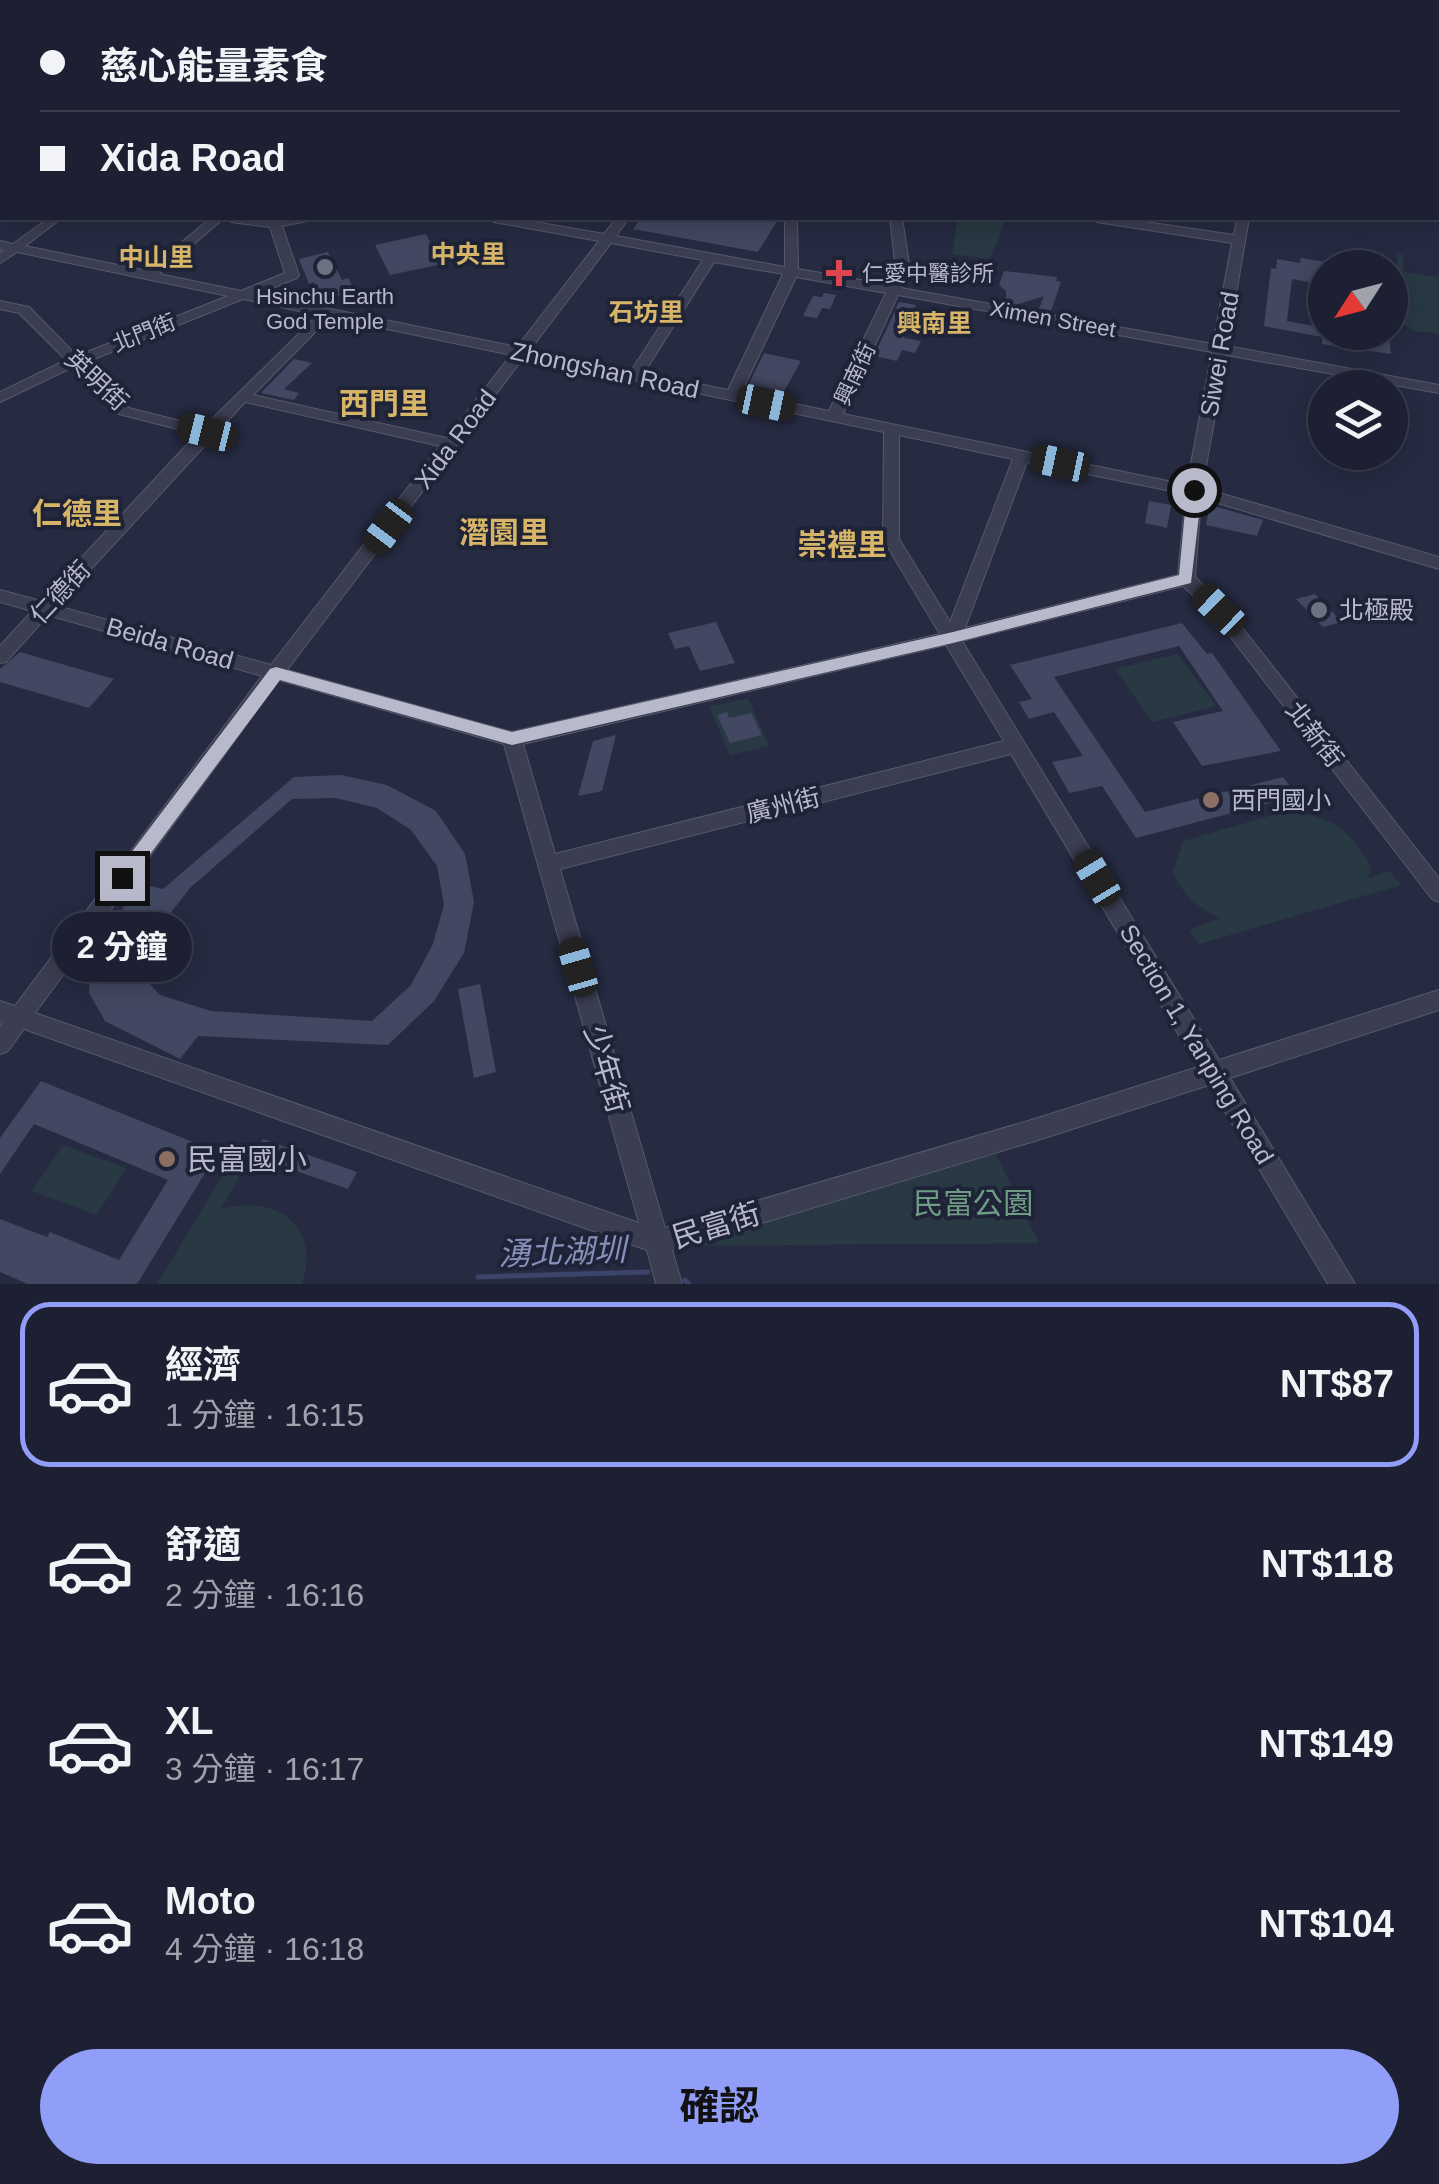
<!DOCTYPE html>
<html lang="zh-TW">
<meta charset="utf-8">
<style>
body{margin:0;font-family:Arial,"Noto Sans TC",sans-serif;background:#292d3e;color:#f1f3f6;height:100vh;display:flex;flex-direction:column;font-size:38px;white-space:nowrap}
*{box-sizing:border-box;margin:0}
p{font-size:32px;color:#a0a3ac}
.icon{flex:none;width:55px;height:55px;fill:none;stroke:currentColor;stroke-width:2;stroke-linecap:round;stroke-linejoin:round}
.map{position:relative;height:1284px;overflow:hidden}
.drawer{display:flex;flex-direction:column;background:#1c2032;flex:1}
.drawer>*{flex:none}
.hud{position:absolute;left:0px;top:0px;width:1440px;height:220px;box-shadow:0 5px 25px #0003,0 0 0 2px #3a3e4d;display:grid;align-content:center;height:220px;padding:0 40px;background:#1c2032}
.needle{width:65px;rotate:234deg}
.controls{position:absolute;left:1308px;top:250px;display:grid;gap:20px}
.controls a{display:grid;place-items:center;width:100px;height:100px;border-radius:50%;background:#1c2032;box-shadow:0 5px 25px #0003,0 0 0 2px #3a3e4d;font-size:50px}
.end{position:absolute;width:45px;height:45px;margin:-22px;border:12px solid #b8bacb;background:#111;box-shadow:0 0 0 5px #111}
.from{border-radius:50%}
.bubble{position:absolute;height:70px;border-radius:35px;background:#1c2032;box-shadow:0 5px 25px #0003,0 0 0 2px #3a3e4d;font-size:32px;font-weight:700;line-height:70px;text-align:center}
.car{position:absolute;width:30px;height:60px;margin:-30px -15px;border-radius:12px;box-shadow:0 0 8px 2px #0007;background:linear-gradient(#222 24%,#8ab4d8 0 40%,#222 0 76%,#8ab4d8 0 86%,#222 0)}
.hud b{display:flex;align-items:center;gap:35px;height:95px;font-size:38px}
.hud b+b{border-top:2px solid #3a3e4d}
.hud i{width:25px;height:25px;background:#f1f3f6}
ul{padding:18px 0 0;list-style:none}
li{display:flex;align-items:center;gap:30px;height:165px;margin:0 20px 15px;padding:0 20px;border:5px solid transparent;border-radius:30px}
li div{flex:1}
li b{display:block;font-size:38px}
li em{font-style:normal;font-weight:700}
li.current{border-color:#909ef8}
li>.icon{width:90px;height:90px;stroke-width:1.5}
.button{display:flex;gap:20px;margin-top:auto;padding:20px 40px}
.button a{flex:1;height:115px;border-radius:60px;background:#909ef8;color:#111;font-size:40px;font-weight:700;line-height:115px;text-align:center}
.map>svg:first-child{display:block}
</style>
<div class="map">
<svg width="1439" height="1284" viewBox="0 0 1439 1284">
<rect width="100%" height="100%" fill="#262b42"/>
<path fill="#283943" d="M 957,218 L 1006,218 L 990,259 L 953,254 Z
M 1397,254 L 1403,255 L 1404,272 L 1439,277 L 1439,334 L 1416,331 L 1401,323 L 1400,332 L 1394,331 Z
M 1178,654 L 1216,706 L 1152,722 L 1115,669 Z
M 748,698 L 769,746 L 730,755 L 709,707 Z
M 1290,810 C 1339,822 1343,824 1371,866 L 1368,878 L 1389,871 L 1401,885 L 1199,944 L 1189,930 L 1220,918 C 1196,906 1184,897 1173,872 L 1183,841 Z
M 63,1145 L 126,1168 L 97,1215 L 32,1191 Z
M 996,1154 L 1039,1243 L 672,1246 Z
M 231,1161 L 245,1166 L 221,1209 C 275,1194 322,1225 302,1284 L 157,1284 Z"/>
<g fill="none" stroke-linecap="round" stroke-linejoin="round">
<path stroke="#3c446a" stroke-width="5" d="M 478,1277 L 648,1272
M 685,1280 L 689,1284"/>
</g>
<path fill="#424861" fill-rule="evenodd" d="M 641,218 L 758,218 L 777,221 L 758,252 L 633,229 Z
M 426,234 L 442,264 L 390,275 L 375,245 Z
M 328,252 L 342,280 L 348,278 L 355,291 L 323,301 L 314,282 L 309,284 L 299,259 Z
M 1301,258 L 1325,262 L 1325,285 L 1292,279 L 1287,321 L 1325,328 L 1325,332 L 1389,338 L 1391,354 L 1322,344 L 1322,337 L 1264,326 L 1271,268 L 1276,269 L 1277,259 L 1300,263 Z
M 1004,271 L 1057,277 L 1056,281 L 1061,282 L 1051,311 L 1039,309 L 1044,296 L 1016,305 L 1006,303 L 1006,291 L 999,285 Z
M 824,293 L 836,295 L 830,309 L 822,308 L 817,318 L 803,316 L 813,296 L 822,297 Z
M 899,302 L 916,305 L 904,338 L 921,341 L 915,353 L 902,350 L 897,361 L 874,356 Z
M 764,353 L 801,361 L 781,397 L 746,390 Z
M 294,359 L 312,363 L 284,389 L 299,393 L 294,400 L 261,393 Z
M 1149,501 L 1171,505 L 1167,528 L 1145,523 Z
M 1213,506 L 1263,520 L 1257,536 L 1206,525 L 1209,508 Z
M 1315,594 L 1342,622 L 1323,627 L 1296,599 Z
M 716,622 L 735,663 L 700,671 L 689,646 L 675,649 L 668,633 Z
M 1182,623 L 1207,654 L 1212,653 L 1281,751 L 1202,766 L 1173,722 L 1223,711 L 1179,646 L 1054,677 L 1145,812 L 1283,777 L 1297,796 L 1136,838 L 1102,786 L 1069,793 L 1052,762 L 1083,756 L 1054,712 L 1029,719 L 1019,702 L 1032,699 L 1010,665 Z
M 20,652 L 114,679 L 89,708 L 0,682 L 0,669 Z
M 727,712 L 729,718 L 751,713 L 762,735 L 730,743 L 717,715 Z
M 616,735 L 602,791 L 578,796 L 593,741 Z
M 341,775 L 387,785 L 436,811 L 465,854 L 474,902 L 464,953 L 434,1001 L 388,1045 L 198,1036 L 180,1059 L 105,1021 L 89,993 L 90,962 L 107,929 L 141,884 L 163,889 L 294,777 ZM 336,798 L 377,808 L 411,830 L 437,866 L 444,905 L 433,944 L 411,985 L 372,1021 L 211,1011 L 160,995 L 141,974 L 149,941 L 190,888 L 292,799 Z
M 480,984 L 496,1072 L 474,1078 L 458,989 Z
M 41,1081 L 218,1152 L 137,1284 L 28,1284 L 0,1272 L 0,1219 L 47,1237 L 50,1232 L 119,1260 L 168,1180 L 34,1124 L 0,1174 L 0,1138 Z
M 263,1139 L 357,1172 L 348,1189 L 253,1156 Z"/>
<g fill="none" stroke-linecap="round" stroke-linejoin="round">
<g stroke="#56596c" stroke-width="2">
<path id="minor" d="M 26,0 L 53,0 L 50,2 L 25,2 Z
M 81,0 L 92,0 L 93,2 L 83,2 Z
M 272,0 L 283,0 L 284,2 L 274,2 Z
M 596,0 L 624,0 L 625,2 L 599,2 Z
M 872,0 L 898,0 L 899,2 L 875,2 Z
M 1311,0 L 1321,0 L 1321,2 L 1311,2 Z
M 0,1 L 5,2 L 2,8 L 0,7 Z
M 0,60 L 2,60 L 2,66 L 0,66 Z
M 0,78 L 2,78 L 2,84 L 0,84 Z
M 2,146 L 2,155 L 0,156 L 0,147 Z
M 1438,159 L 1439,160 L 1439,168 L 1438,167 Z
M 0,171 L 2,172 L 2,179 L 0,179 Z
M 1438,197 L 1439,197 L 1439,205 L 1438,205 Z
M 49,218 L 62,218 L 25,246 L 147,271 L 211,218 L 224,218 L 159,274 L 241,291 L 285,273 L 270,227 L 231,222 L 225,218 L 310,218 L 308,221 L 282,226 L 299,275 L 297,278 L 257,294 L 517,347 L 599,241 L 494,222 L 488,218 L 512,218 L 604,234 L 617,218 L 629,218 L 616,236 L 785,267 L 785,218 L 797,218 L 798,269 L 889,285 L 896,270 L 890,218 L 902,218 L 910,270 L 901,288 L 1213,344 L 1232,243 L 1097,222 L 1091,218 L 1118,218 L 1234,235 L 1237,218 L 1249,218 L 1227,346 L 1439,385 L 1439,393 L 1226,355 L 1202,488 L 1439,557 L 1439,569 L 1201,498 L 1195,577 L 1225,606 L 1439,878 L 1439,902 L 1432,899 L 1213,614 L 1183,586 L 962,641 L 1219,1060 L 1439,990 L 1439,1010 L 1230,1078 L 1355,1284 L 1328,1284 L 1209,1085 L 1038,1140 L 672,1250 L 682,1284 L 656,1284 L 647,1250 L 24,1029 L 8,1051 L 0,1054 L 0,1026 L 3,1022 L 0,1021 L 0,1001 L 15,1006 L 262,676 L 48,615 L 6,662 L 0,663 L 0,646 L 32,611 L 0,602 L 0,590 L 41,601 L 197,434 L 119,414 L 73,367 L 0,402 L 0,392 L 66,360 L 19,313 L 0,309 L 0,301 L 29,307 L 77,356 L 228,296 L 17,252 L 0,263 L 0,253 L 4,250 L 0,249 L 0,241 L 13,244 ZM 611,243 L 703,260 L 631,371 L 530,350 ZM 714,262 L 783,274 L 728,390 L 644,373 ZM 796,277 L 886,293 L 829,411 L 741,393 ZM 898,295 L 1212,352 L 1187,485 L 843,414 ZM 243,299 L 318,315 L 204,427 L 129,408 L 84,363 ZM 330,317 L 511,355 L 446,438 L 253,395 ZM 524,357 L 884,432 L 883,539 L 940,634 L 512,732 L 287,670 ZM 245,402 L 440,446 L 271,665 L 57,606 ZM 899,435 L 1013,459 L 950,622 L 899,539 ZM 1027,462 L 1186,494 L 1178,575 L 965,628 ZM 946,645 L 1004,741 L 555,854 L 523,744 ZM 279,680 L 504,744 L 639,1223 L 35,1013 ZM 1011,754 L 1198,1067 L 1038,1118 L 665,1228 L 560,869 Z"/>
</g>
<use href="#minor" fill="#3b3e51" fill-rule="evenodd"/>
<path stroke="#5d6178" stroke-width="2.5" stroke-dasharray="6 6" stroke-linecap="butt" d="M 770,0 L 787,2"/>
</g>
<path fill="#b8bacb" d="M 1194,486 L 1202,490 L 1191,583 L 953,643 L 512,745 L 280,680 L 128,884 L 115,884 L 112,878 L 270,669 L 276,667 L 512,732 L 953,632 L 1179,575 L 1187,490 Z"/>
<g fill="#6b7280" stroke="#1f2337" stroke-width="4">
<circle cx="325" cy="267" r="10"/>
<circle cx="1319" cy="610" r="10"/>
</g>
<path fill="#e0444e" stroke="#1f2337" stroke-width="4" d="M834 258h10v10h10v10h-10v10h-10v-10h-10v-10h10z"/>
<g fill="#8d6e63" stroke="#1f2337" stroke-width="4">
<circle cx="1211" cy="800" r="10"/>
<circle cx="167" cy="1159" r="10"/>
</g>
<g text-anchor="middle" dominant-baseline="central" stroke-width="8" stroke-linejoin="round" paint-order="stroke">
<g font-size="22" fill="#b8bacb" stroke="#1f2337" text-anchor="start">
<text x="862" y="273">仁愛中醫診所</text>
<text x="325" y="296" text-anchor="middle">Hsinchu Earth<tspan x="325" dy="25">God Temple</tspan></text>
</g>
<g font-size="22" fill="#b8bacb" stroke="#1f2337">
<text transform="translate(1053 319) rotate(10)">Ximen Street</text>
<text transform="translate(144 333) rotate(-22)">北門街</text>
<text transform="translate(855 374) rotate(-65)">興南街</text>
</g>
<g font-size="25" font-weight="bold" fill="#d6b468" stroke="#1f2337">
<text x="468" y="254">中央里</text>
<text x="156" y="257">中山里</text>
<text x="646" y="312">石坊里</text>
<text x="934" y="323">興南里</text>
</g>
<g font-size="25" fill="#b8bacb" stroke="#1f2337">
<text transform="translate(1219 354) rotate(-80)">Siwei Road</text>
<text transform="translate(605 370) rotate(12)">Zhongshan Road</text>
<text transform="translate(97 380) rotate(43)">英明街</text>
<text transform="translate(455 439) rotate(-53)">Xida Road</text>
<text transform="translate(60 592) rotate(-47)">仁德街</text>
<text transform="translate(170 643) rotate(16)">Beida Road</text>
<text transform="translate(1315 734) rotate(52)">北新街</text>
<text transform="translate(783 805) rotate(-14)">廣州街</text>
<text transform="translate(1197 1044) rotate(59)">Section 1, Yanping Road</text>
</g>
<g font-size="25" fill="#b8bacb" stroke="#1f2337" text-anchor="start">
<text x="1339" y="610">北極殿</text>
<text x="1231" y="800">西門國小</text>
</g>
<g font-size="30" font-weight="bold" fill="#d6b468" stroke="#1f2337">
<text x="384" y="403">西門里</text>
<text x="77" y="513">仁德里</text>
<text x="504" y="532">潛園里</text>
<text x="842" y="544">崇禮里</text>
</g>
<g font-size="30" fill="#b8bacb" stroke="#1f2337">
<text transform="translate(607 1069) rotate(74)">少年街</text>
<text transform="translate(716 1225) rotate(-17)">民富街</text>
</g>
<g font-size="30" fill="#b8bacb" stroke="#1f2337" text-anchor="start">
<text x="187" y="1159">民富國小</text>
</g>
<g font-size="30" fill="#6f9c85" stroke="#1f2337">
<text x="973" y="1203">民富公園</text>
</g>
<g font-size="32" font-style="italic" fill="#868fb7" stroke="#1f2337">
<text transform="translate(562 1252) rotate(-2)">湧北湖圳</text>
</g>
</g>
</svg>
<div class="controls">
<a><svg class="needle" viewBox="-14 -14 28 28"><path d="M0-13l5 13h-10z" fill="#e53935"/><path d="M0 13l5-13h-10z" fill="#a0a3ac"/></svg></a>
<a><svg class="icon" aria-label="layers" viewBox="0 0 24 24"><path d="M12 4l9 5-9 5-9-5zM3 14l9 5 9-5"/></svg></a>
</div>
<i class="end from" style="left:1194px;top:490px"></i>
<i class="end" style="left:122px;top:878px"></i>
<div class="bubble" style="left:52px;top:912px;width:140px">2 分鐘</div>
<i class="car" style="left:766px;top:403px;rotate:102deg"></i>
<i class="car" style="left:207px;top:432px;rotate:284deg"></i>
<i class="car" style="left:1060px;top:463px;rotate:282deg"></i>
<i class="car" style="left:388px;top:527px;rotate:217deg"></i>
<i class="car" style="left:1219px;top:610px;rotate:314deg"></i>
<i class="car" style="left:1097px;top:878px;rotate:329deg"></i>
<i class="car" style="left:578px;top:967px;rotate:344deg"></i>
<div class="hud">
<b><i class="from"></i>慈心能量素食</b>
<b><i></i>Xida Road</b>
</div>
</div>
<section class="drawer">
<ul>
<li class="current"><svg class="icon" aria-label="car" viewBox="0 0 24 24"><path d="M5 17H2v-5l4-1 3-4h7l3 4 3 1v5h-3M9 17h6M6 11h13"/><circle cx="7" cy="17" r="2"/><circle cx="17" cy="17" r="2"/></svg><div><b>經濟</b><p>1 分鐘 · 16:15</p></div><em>NT$87</em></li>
<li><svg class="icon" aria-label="car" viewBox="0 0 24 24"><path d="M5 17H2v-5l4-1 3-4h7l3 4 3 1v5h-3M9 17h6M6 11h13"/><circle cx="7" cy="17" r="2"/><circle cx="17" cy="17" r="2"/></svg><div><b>舒適</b><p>2 分鐘 · 16:16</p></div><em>NT$118</em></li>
<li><svg class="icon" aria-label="car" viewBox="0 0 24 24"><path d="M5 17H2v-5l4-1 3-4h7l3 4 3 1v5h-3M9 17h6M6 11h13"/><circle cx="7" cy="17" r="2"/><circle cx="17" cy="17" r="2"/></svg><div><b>XL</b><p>3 分鐘 · 16:17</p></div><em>NT$149</em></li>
<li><svg class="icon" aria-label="car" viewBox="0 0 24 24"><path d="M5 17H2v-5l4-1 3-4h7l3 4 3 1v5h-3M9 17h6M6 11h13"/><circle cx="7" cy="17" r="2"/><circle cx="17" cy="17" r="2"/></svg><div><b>Moto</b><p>4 分鐘 · 16:18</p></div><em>NT$104</em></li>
</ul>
<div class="button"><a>確認</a></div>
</section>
